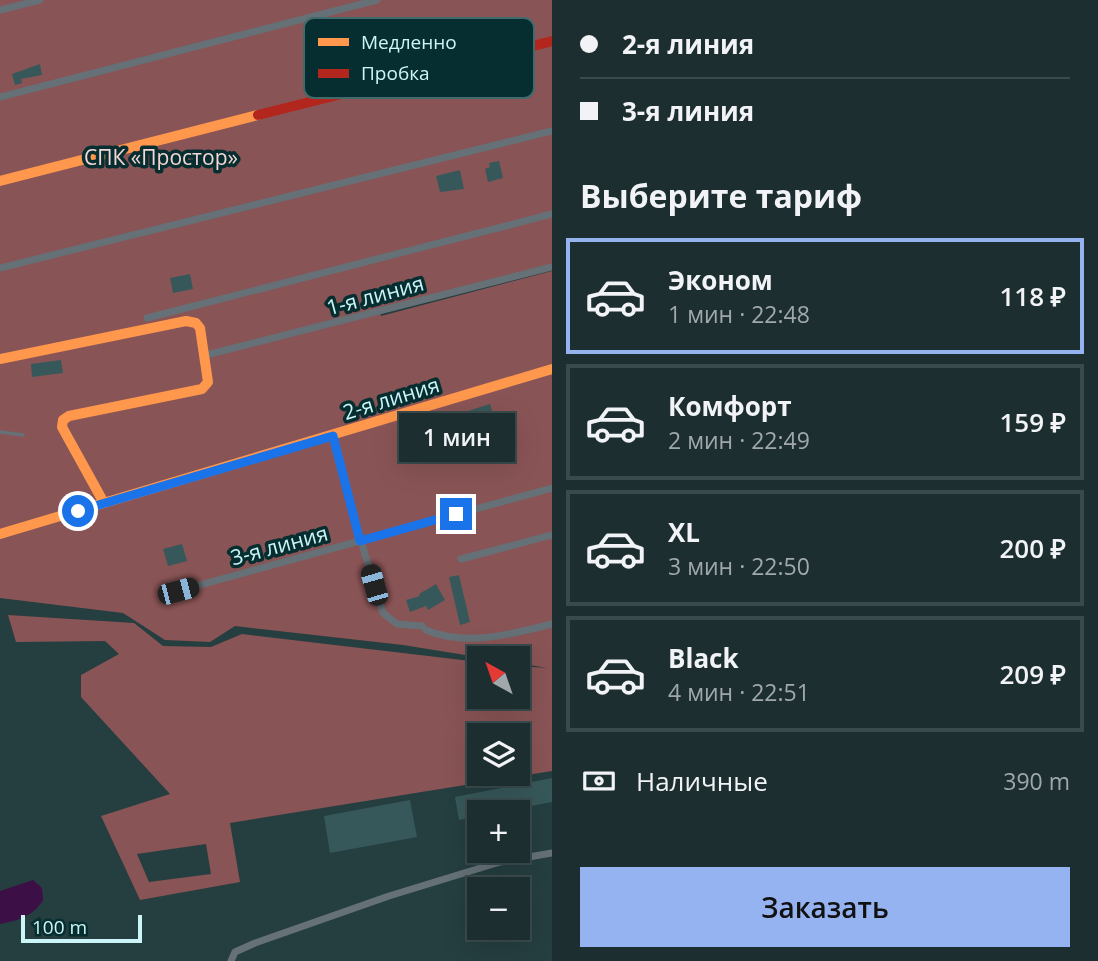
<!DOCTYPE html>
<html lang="ru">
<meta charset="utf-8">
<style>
body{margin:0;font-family:"Open Sans",sans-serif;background:#253638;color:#f1f3f6;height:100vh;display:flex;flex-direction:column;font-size:26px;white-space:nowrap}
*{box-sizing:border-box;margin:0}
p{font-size:23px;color:#a0a8ab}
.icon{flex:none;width:38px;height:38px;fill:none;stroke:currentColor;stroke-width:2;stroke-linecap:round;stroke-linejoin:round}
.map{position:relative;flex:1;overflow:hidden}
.drawer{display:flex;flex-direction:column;background:#1c2e30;width:546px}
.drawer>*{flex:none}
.top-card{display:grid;align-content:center;height:154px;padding:0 28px;background:#1c2e30}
.needle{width:46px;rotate:320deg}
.fabs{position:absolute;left:467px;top:646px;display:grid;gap:14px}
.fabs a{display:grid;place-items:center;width:63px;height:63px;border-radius:0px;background:#1c2e30;box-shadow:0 7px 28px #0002,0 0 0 2px #3a4a4c;font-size:35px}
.scale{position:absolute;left:21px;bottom:18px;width:121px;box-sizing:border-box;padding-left:7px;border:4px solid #ccf5f7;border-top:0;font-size:19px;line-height:24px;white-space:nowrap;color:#ccf5f7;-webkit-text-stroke:5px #062e30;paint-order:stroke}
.end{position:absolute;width:32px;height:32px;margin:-16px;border:9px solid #1a73e8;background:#fff;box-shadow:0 0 0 4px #fff}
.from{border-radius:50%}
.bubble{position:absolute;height:49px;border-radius:0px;background:#1c2e30;box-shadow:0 7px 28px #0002,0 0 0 2px #3a4a4c;font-size:23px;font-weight:600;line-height:49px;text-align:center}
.car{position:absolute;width:21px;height:42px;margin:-21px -10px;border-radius:9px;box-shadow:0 0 5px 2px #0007;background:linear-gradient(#222 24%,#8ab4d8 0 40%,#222 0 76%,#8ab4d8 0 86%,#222 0)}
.top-card b{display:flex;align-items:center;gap:24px;height:66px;font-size:26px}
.top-card b+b{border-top:2px solid #3a4a4c}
.top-card i{width:18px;height:18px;background:#f1f3f6}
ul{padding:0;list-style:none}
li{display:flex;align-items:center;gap:21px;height:116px;margin:0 14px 10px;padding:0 14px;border:4px solid #3a4a4c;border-radius:0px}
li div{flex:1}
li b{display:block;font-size:26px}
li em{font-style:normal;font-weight:600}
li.on{border-color:#95b2f1}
li>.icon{width:63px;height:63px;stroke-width:1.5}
h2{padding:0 28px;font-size:32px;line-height:84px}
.pay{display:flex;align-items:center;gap:18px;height:77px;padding:0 28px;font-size:26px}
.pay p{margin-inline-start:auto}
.button{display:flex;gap:14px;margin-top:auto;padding:14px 28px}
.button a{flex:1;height:80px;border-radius:0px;background:#95b2f1;color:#111;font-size:28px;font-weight:600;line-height:80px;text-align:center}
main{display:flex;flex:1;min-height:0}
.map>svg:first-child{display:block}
</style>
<main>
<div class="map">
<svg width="552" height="961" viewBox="0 0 552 961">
<rect width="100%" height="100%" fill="#253e40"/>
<path fill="#895455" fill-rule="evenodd" d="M 0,0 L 552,0 L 552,265 L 379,311 L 381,316 L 552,271 L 552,771 L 230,823 L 240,882 L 140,900 L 101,816 L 170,794 L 81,697 L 81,675 L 119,654 L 105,641 L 16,642 L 8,615 L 134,623 L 163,646 L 211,647 L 242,634 L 479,662 L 480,696 L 518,696 L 518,666 L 547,668 L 518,663 L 518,658 L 484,658 L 403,645 L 235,626 L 210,642 L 165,640 L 123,613 L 0,598 ZM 480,735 L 518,735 L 518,774 L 480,774 ZM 206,844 L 211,874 L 149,882 L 137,854 Z"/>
<path fill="#3c1047" d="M 33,880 L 42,888 L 43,900 C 32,917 19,920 0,924 L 0,891 Z"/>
<path fill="#37585a" d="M 40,64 L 42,75 L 21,79 L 22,83 L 15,85 L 12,74 Z
M 499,161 L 503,178 L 488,182 L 485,169 L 490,167 L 489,163 Z
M 460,170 L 464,189 L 440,192 L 436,176 Z
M 190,274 L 193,289 L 173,293 L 170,278 Z
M 61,360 L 63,373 L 32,377 L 31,364 Z
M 490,404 L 494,417 L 485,419 L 484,415 L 465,421 L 462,413 Z
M 426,421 L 431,442 L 419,446 L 413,425 Z
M 182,544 L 187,561 L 168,566 L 163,549 Z
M 459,575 L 470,622 L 460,625 L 449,577 Z
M 436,584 L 445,600 L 428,610 L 426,606 L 410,612 L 406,600 L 420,596 L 419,594 Z
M 552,778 L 552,802 L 500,812 L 480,812 L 480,816 L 459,820 L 455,797 Z
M 410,800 L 417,837 L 330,853 L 324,816 Z"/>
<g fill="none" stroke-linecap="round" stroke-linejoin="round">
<path stroke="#657177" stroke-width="3.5" d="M 0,432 L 23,435"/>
<path stroke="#657177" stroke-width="7" d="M 0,10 L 40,0
M 0,97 L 377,0
M 0,268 L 552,131
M 147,318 L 552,214
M 206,355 L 552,267
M 333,436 L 361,541 L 383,613 L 397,624 L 422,626
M 461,559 L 552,535
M 178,591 L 552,488
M 426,630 C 466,647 512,634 552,624
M 231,961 L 235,952 L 255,943 L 389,896 L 500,862 L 552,853"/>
<path stroke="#ff974d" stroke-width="10" d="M 0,181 L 258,115
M 0,359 L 186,321 L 196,323 L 200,328 L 208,382 L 202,389 L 69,416 L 63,420 L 62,427 L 104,503
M 0,534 L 552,369"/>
<path stroke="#b3261e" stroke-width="10" d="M 258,115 L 552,41"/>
</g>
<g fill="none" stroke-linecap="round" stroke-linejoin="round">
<path stroke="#1a73e8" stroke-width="9" d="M 78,511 L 333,436 L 360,541 L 456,514"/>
</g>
<g text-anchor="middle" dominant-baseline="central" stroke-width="7" stroke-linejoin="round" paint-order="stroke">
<g font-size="21" fill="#f4d6d5" stroke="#062e30">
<text x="161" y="157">СПК «Простор»</text>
</g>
<g font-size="21" fill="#ccf5f7" stroke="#062e30">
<text transform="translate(375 295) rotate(-15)">1-я линия</text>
<text transform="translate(391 398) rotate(-17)">2-я линия</text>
<text transform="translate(279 545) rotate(-15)">3-я линия</text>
</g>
</g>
<rect x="304" y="18" width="230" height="80" rx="10" fill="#062e30" stroke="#416a6c" stroke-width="2"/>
<rect x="318" y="38" width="31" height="8" fill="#ff974d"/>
<rect x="318" y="69" width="31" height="9" fill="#b3261e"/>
<g font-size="19" fill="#ccf5f7">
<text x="361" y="49">Медленно</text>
<text x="361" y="80">Пробка</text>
</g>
</svg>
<div class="fabs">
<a><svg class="needle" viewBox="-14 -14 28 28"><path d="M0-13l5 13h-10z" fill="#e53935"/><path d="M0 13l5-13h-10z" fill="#a0a8ab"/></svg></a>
<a><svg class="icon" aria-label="layers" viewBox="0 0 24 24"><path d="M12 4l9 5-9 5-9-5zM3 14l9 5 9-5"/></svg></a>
<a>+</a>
<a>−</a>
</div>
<div class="scale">100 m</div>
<i class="end from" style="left:78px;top:511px"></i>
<i class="end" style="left:456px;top:514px"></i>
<div class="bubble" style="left:399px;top:413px;width:116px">1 мин</div>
<i class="car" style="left:374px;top:585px;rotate:344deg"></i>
<i class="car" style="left:178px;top:591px;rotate:75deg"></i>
</div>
<section class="drawer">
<div class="top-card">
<b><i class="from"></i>2-я линия</b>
<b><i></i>3-я линия</b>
</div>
<h2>Выберите тариф</h2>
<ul>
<li class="on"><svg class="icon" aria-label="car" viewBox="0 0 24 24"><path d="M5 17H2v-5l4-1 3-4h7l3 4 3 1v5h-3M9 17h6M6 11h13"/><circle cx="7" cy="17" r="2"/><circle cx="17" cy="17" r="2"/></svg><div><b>Эконом</b><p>1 мин · 22:48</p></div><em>118 ₽</em></li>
<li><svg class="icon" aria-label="car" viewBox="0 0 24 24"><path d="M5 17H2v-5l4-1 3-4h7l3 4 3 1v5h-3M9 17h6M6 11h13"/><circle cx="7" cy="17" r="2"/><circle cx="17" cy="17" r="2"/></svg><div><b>Комфорт</b><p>2 мин · 22:49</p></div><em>159 ₽</em></li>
<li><svg class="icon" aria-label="car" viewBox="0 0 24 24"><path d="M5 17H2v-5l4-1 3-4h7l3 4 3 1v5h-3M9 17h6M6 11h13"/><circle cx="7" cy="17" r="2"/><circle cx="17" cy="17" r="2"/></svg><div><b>XL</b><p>3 мин · 22:50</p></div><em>200 ₽</em></li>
<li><svg class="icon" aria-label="car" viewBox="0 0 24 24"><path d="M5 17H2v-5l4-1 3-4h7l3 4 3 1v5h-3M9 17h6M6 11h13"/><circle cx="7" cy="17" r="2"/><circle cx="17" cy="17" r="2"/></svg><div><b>Black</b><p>4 мин · 22:51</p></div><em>209 ₽</em></li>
</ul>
<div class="pay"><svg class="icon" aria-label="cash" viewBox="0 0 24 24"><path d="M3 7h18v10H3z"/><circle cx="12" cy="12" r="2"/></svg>Наличные<p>390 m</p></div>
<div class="button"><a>Заказать</a></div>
</section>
</main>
